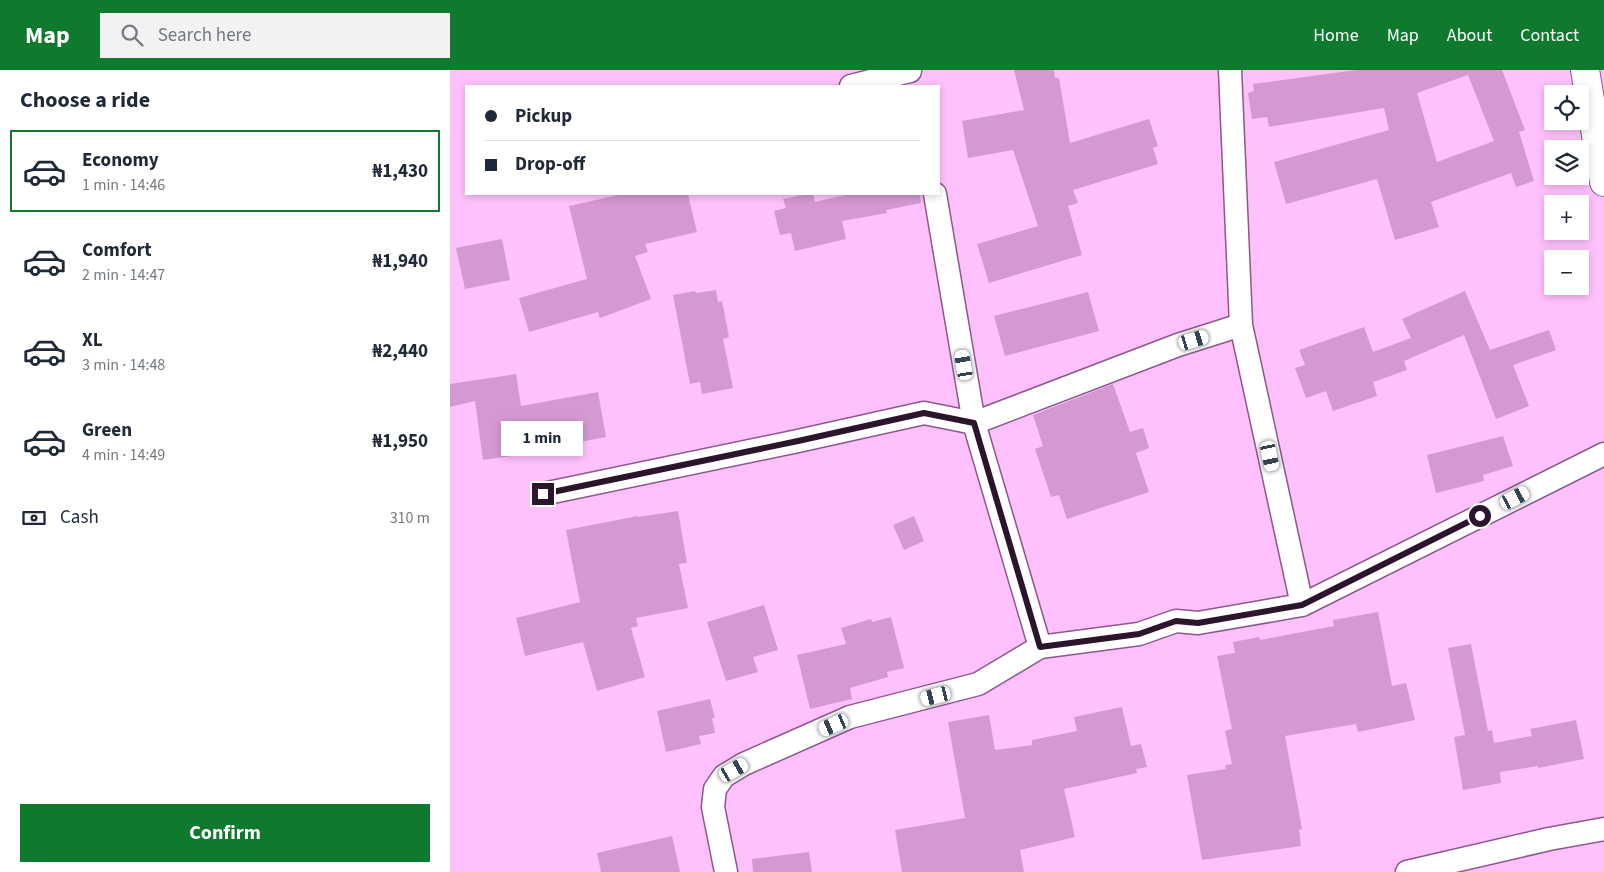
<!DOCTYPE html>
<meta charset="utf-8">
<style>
body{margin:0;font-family:"Source Sans 3",sans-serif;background:#f2f2f3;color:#1f2937;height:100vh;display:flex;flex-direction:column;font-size:19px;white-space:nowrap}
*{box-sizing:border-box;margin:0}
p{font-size:16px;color:#747a83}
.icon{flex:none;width:28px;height:28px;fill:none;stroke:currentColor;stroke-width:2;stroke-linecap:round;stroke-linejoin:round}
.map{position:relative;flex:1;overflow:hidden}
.drawer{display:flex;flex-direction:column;background:#fff;width:450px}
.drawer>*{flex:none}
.banner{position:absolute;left:15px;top:15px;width:475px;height:110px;border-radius:0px;box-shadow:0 2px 8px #0003;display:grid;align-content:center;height:110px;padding:0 20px;background:#fff}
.buttons{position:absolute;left:1094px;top:15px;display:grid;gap:10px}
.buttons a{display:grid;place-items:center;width:45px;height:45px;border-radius:0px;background:#fff;box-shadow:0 2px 8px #0003;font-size:25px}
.end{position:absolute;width:22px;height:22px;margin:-11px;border:6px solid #2b152c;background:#fff;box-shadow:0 0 0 2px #fff}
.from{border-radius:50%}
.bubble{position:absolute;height:35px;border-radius:0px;background:#fff;box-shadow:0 2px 8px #0003;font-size:16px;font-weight:700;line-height:35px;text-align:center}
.car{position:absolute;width:15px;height:30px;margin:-15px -8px;border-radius:6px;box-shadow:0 0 4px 1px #0007;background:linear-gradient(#fff 24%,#345 0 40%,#fff 0 76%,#345 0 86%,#fff 0)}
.banner b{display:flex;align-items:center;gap:18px;height:48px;font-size:19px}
.banner b+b{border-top:1px solid #e0e1e3}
.banner i{width:12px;height:12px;background:#1f2937}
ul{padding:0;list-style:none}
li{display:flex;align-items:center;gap:15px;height:82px;margin:0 10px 8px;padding:0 10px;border:2px solid transparent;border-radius:0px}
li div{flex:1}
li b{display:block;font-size:19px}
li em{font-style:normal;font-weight:700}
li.selected{border-color:#0f792d}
li>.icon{width:45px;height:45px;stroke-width:1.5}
h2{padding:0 20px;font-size:22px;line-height:60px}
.pay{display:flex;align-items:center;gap:12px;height:55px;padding:0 20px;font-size:19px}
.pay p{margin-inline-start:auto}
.button{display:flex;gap:10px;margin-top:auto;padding:10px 20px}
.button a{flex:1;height:58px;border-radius:0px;background:#0f792d;color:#fff;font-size:20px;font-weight:700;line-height:58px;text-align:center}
header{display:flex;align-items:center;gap:30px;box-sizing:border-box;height:70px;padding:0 25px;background:#0f792d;color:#fff}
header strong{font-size:24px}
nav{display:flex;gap:28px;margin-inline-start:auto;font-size:18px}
.search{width:350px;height:45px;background:#f2f2f3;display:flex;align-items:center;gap:12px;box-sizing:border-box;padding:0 18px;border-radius:0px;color:#747a83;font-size:19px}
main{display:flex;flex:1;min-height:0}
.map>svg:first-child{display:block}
</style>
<header>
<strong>Map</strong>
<div class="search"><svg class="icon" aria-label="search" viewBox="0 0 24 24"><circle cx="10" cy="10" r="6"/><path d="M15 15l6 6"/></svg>Search here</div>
<nav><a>Home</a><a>Map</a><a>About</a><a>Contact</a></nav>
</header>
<main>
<section class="drawer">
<h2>Choose a ride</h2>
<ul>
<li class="selected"><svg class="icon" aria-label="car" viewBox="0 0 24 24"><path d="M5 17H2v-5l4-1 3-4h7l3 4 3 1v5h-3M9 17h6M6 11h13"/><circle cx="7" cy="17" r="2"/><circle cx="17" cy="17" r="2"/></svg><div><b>Economy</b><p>1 min · 14:46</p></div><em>₦1,430</em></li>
<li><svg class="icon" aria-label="car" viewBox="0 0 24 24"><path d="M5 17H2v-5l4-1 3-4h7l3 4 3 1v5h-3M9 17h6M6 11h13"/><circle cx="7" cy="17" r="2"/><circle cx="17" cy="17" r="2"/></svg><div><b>Comfort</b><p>2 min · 14:47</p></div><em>₦1,940</em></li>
<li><svg class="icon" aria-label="car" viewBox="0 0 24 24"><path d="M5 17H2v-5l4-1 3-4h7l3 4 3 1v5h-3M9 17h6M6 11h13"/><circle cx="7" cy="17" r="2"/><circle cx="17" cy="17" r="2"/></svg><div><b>XL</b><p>3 min · 14:48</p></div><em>₦2,440</em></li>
<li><svg class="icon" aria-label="car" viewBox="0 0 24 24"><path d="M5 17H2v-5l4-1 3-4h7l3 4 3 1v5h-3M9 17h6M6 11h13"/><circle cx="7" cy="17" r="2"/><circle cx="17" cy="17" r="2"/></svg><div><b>Green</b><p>4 min · 14:49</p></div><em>₦1,950</em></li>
</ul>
<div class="pay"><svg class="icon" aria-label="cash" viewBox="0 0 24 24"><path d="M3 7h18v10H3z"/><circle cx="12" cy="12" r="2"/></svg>Cash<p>310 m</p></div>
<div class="button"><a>Confirm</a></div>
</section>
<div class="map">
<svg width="1154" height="802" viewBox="0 0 1154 802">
<rect width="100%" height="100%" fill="#fec1fd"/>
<path fill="#d499d3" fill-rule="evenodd" d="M 564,0 L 604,0 L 605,8 L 609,8 L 620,73 L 699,49 L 708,76 L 703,78 L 708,94 L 623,120 L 628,133 L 618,136 L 632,185 L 539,213 L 527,174 L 588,156 L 563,80 L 518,88 L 512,51 L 574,40 Z
M 906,0 L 1052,0 L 1075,60 L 1069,62 L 1084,111 L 1066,117 L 1061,103 L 981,132 L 989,157 L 945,170 L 927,109 L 836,134 L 824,92 L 939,60 L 934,38 L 819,57 L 817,47 L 802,49 L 798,23 L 804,21 L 803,14 ZM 1018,5 L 1044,71 L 987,92 L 967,23 Z
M 173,124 L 238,124 L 247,162 L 195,174 L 198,182 L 185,186 L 201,229 L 150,248 L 148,242 L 79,262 L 69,228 L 137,209 L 119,136 Z
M 358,124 L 363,124 L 365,132 L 400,124 L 470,124 L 471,133 L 436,140 L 437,143 L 392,151 L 396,169 L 345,181 L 341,163 L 330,165 L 324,141 L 336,138 L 333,129 Z
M 52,169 L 60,210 L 15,219 L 6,178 Z
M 266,220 L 268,232 L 272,231 L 279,267 L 273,269 L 283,318 L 252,324 L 250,312 L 240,314 L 223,225 L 245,221 L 246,223 Z
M 1015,221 L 1040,280 L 1099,260 L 1106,280 L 1063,295 L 1079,336 L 1046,349 L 1014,265 L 954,291 L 957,300 L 923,312 L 927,326 L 883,341 L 876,321 L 856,328 L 845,298 L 855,295 L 849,280 L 914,257 L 923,282 L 961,268 L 952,249 Z
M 638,222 L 649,261 L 555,286 L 544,246 Z
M 66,304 L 71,336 L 148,322 L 156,367 L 77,382 L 77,384 L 33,390 L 25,331 L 0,337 L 0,314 Z
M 663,314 L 680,362 L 693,358 L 699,378 L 686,383 L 699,422 L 617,449 L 609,425 L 601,427 L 585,379 L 593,376 L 583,345 Z
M 1053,366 L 1063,396 L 1033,405 L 1034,411 L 986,423 L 977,385 Z
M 228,441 L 237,493 L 229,494 L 238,538 L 186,548 L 188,556 L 181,558 L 195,607 L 147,621 L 133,572 L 75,586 L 66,548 L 130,532 L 116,460 L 188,446 L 188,447 Z
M 464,446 L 474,471 L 454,480 L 443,455 Z
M 314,535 L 328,580 L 303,587 L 308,602 L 276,611 L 257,552 Z
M 928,542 L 942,616 L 956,613 L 965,650 L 908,662 L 906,654 L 835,666 L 852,759 L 849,760 L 851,776 L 752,790 L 737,705 L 776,699 L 775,695 L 782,694 L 775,661 L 782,659 L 767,586 L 785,583 L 783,572 L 809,567 L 810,570 L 884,556 L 883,550 Z
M 441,547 L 454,598 L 437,602 L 438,607 L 400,618 L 402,629 L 360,639 L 347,585 L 396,574 L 391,558 L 421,549 L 422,552 Z
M 1021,574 L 1038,661 L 1042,660 L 1044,673 L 1082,666 L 1080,659 L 1126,650 L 1134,689 L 1088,698 L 1088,696 L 1050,702 L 1051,713 L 1013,720 L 1004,667 L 1015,665 L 998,578 Z
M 260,629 L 265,648 L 262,648 L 265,663 L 249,666 L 251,674 L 216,682 L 207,641 Z
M 672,637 L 681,676 L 691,674 L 697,697 L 686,699 L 687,703 L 614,719 L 625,767 L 570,780 L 574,802 L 452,802 L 445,760 L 515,748 L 498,652 L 539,645 L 545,680 L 582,675 L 582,670 L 627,661 L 624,647 Z
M 222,766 L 230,802 L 151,802 L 147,783 Z
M 359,782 L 362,802 L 303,802 L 302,789 Z"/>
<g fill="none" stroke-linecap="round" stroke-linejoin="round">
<g stroke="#8d578d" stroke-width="25">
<path id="minor" d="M 780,0 L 791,255 L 852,535
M 401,16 L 460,1
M 485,124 L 524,353 L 590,577
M 93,424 L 348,371 L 474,343 L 524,353 L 728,275 L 791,255
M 276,802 L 263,737 L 265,719 L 274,706 L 294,694 L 400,647 L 528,614 L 590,577 L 689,564 L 726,551 L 748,553 L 852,535 L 1154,384
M 957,802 L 1099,769 L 1154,759"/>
</g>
<g stroke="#8d578d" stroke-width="30">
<path id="tertiary" d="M 1135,0 L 1154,112"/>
</g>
<use href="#minor" stroke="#fff" stroke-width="22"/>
<use href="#tertiary" stroke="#fff" stroke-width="28"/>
</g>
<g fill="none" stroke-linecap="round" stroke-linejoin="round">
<path stroke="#2b152c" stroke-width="6" d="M 93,424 L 348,371 L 474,343 L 524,353 L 590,577 L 689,564 L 726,551 L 748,553 L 852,535 L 1030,446"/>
</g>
</svg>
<div class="buttons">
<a><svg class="icon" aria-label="locate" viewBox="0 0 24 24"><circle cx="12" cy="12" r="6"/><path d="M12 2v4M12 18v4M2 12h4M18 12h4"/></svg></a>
<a><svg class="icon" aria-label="layers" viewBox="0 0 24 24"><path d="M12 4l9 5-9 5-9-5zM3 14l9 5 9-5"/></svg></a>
<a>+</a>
<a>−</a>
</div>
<i class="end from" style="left:1030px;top:446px"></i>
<i class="end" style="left:93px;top:424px"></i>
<div class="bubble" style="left:51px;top:351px;width:82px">1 min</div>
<i class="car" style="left:744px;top:270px;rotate:73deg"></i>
<i class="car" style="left:514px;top:295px;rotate:350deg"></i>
<i class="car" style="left:820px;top:386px;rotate:168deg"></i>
<i class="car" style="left:1065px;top:428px;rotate:63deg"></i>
<i class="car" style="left:486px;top:626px;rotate:256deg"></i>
<i class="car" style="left:384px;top:655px;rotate:247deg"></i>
<i class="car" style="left:284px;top:700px;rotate:60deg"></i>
<div class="banner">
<b><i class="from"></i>Pickup</b>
<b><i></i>Drop-off</b>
</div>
</div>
</main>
